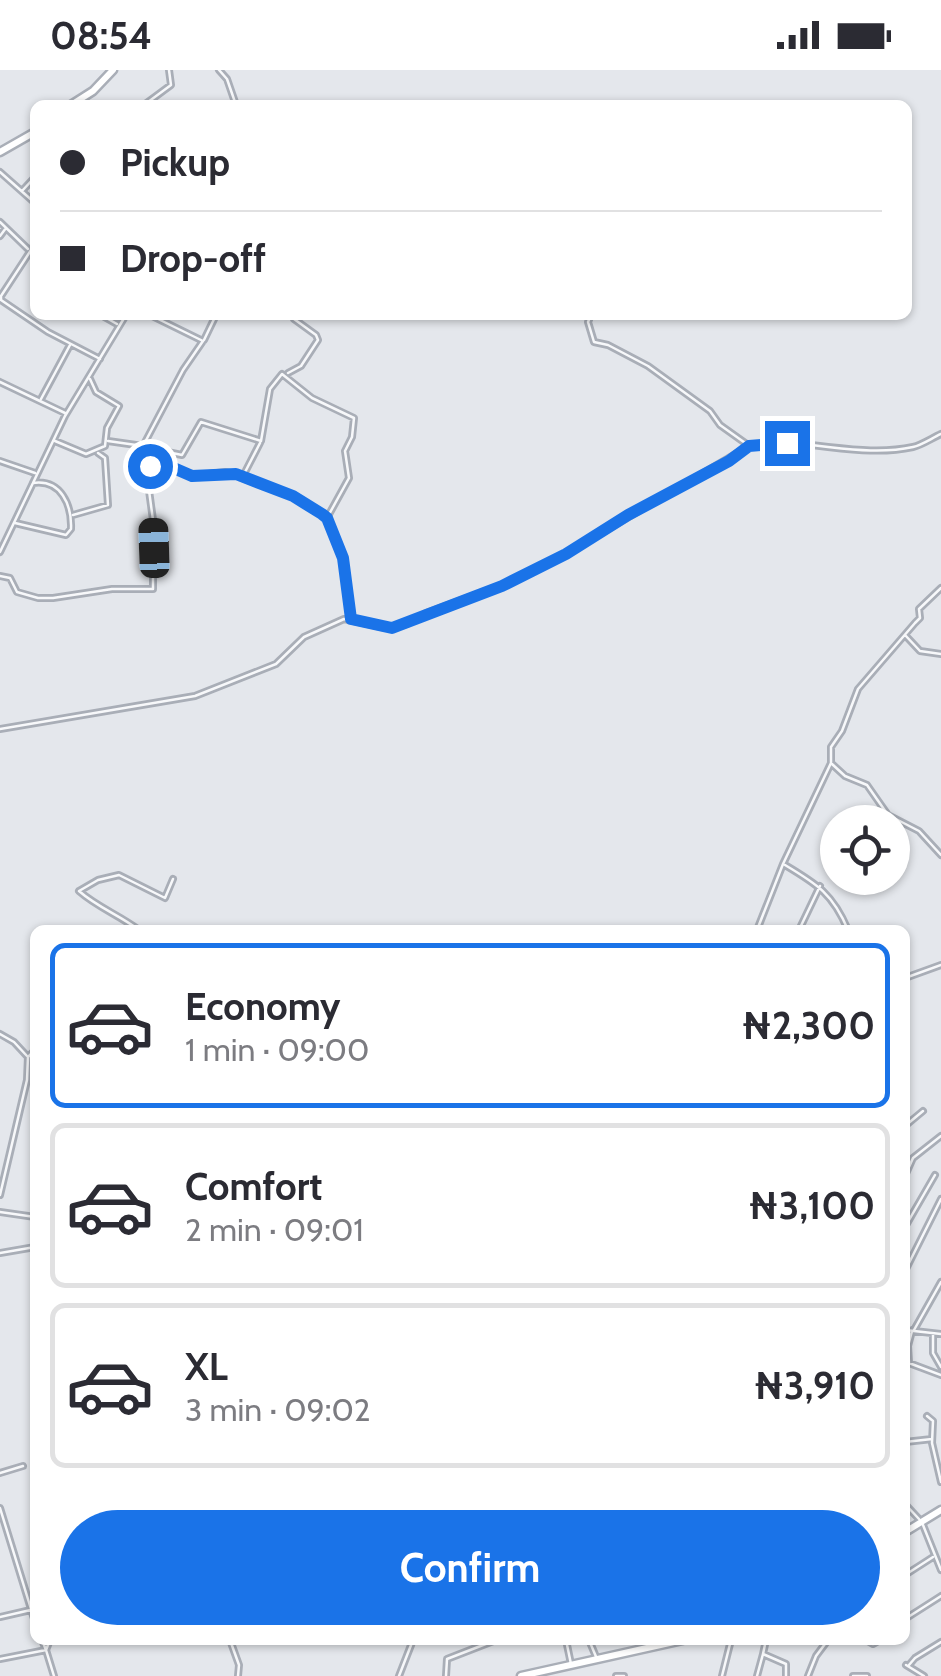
<!DOCTYPE html>
<meta charset="utf-8">
<style>
body{margin:0;font-family:Cabin,sans-serif;background:#f7f7f7;color:#2b2b33;height:100vh;display:flex;flex-direction:column;font-size:38px;white-space:nowrap}
*{box-sizing:border-box;margin:0}
p{font-size:32px;color:#7c7c81}
.icon{flex:none;width:55px;height:55px;fill:none;stroke:currentColor;stroke-width:2;stroke-linecap:round;stroke-linejoin:round}
.map{position:relative;flex:1;overflow:hidden}
.details{position:absolute;left:30px;top:855px;width:880px;height:720px;display:flex;flex-direction:column;background:#fff;border-radius:15px;box-shadow:0 2px 8px #0004}
.details>*{flex:none}
.guide{position:absolute;left:30px;top:30px;width:882px;height:220px;border-radius:15px;box-shadow:0 2px 8px #0004;display:grid;align-content:center;height:220px;padding:0 30px;background:#fff}
.tools{position:absolute;left:820px;top:735px;display:grid;gap:20px}
.tools a{display:grid;place-items:center;width:90px;height:90px;border-radius:50%;background:#fff;box-shadow:0 2px 8px #0004;font-size:50px}
.end{position:absolute;width:45px;height:45px;margin:-22px;border:12px solid #1a73e8;background:#fff;box-shadow:0 0 0 5px #fff}
.from{border-radius:50%}
.car{position:absolute;width:30px;height:60px;margin:-30px -15px;border-radius:12px;box-shadow:0 0 8px 2px #0007;background:linear-gradient(#222 24%,#8ab4d8 0 40%,#222 0 76%,#8ab4d8 0 86%,#222 0)}
.guide b{display:flex;align-items:center;gap:35px;height:95px;font-size:38px}
.guide b+b{border-top:2px solid #e1e1e2}
.guide i{width:25px;height:25px;background:#2b2b33}
ul{padding:18px 0 0;list-style:none}
li{display:flex;align-items:center;gap:30px;height:165px;margin:0 20px 15px;padding:0 10px;border:5px solid #e1e1e2;border-radius:15px}
li div{flex:1}
li b{display:block;font-size:38px}
li em{font-style:normal;font-weight:700}
li.active{border-color:#1a73e8}
li>.icon{width:90px;height:90px;stroke-width:1.5}
.cta{display:flex;gap:20px;margin-top:auto;padding:20px 30px}
.cta a{flex:1;height:115px;border-radius:60px;background:#1a73e8;color:#fff;font-size:40px;font-weight:700;line-height:115px;text-align:center}
.status{display:flex;justify-content:space-between;align-items:center;height:70px;padding:0 50px;background:#fff;direction:ltr}
.status svg{height:28px;fill:currentColor}
.map>svg:first-child{display:block}
</style>
<div class="status"><b>08:54</b><svg viewBox="0 0 49 12"><path d="M0 12V9h3v3zM5 12V6h3v6zM10 12V3h3v9zM15 12V0h3v12zM26 1h20v11H26zM47 4h2v5h-2z"/></svg></div>
<div class="map">
<svg width="941" height="1606" viewBox="0 0 941 1606">
<rect width="100%" height="100%" fill="#e4e7ec"/>
<g fill="none" stroke-linecap="round" stroke-linejoin="round">
<g stroke="#a9aeb7" stroke-width="8">
<path id="street" d="M 219,0 L 227,9 L 236,35
M 144,35 L 171,15 L 169,0
M 0,102 L 35,133
M 22,121 L 35,107
M 0,152 L 28,179
M 0,166 L 6,158
M 35,174 L 1,226 L 1,230 L 48,262 L 100,289
M 101,245 L 117,254
M 591,245 L 588,252 L 594,272 L 608,275 L 648,296 L 710,341 L 720,355 L 748,375
M 204,270 L 216,245
M 288,303 L 301,296 L 318,270 L 316,265 L 294,249 L 295,245
M 0,312 L 65,343
M 41,329 L 70,275
M 55,371 L 86,384 L 105,376 L 107,358 L 119,336 L 96,322 L 90,309
M 108,371 L 143,376
M 260,373 L 242,408 L 293,427 L 325,446
M 143,377 L 182,385 L 201,352 L 261,371 L 270,319 L 282,304 L 312,328 L 354,348 L 352,367 L 345,381 L 349,408 L 327,448 L 343,488 L 351,546
M 0,391 L 35,403
M 146,394 L 169,396 L 191,406 L 225,402 L 240,405
M 73,445 L 108,435 L 105,388 L 98,383
M 15,453 L 66,465 L 71,459 C 72,435 61,409 33,413
M 0,482 L 65,346 L 126,245
M 0,506 L 10,508 L 17,522 L 38,528 L 53,528 L 112,519 L 153,519 L 153,450 L 143,376 L 183,300 L 203,271 L 150,245
M 905,565 L 920,581 L 941,584
M 0,659 L 195,626 L 276,594 L 304,567 L 344,549 L 386,558 L 407,554 L 426,543 L 502,515 L 566,484 L 749,376 C 803,366 858,389 913,377 C 922,375 932,368 941,364
M 832,694 L 845,706 L 867,715 L 888,745 L 919,761 L 941,785
M 785,795 C 817,814 833,824 848,860
M 139,860 C 119,845 97,837 79,821 L 98,810 L 119,805 L 165,828 L 173,809
M 757,860 L 783,794 L 831,693 L 831,677 L 842,661 L 858,619 L 915,553 L 920,548 L 919,539 L 941,518
M 799,860 L 820,816
M 905,908 L 941,895
M 0,964 L 14,972 L 27,986
M 905,1056 L 923,1041
M 905,1106 L 913,1088 L 941,1066
M 0,1125 L 27,1010 L 28,987 L 35,980
M 0,1142 L 35,1147
M 905,1157 L 935,1105
M 0,1183 L 35,1177
M 905,1201 L 941,1129
M 905,1260 L 941,1264
M 914,1260 L 941,1212
M 912,1261 L 908,1276 L 909,1293 L 941,1305
M 933,1265 L 933,1283 L 941,1297
M 927,1346 L 933,1351 L 932,1373 L 941,1412
M 905,1372 L 932,1369
M 0,1403 L 23,1396
M 905,1434 L 919,1449
M 0,1438 L 35,1552
M 923,1455 L 941,1500
M 905,1505 L 933,1487
M 0,1547 L 35,1539
M 905,1549 L 941,1526
M 50,1570 L 46,1580 L 54,1606
M 230,1570 L 239,1595 L 238,1606
M 566,1570 L 571,1594
M 589,1570 L 597,1589
M 766,1570 L 763,1584 L 786,1594 L 786,1606
M 866,1570 L 873,1574 L 880,1570
M 0,1589 L 46,1580 L 42,1570
M 906,1595 L 924,1606
M 909,1595 L 915,1588 L 941,1572
M 399,1606 L 413,1570
M 446,1606 L 447,1589 L 496,1570
M 616,1606 L 624,1606
M 722,1606 L 731,1570
M 757,1606 L 763,1584
M 808,1606 L 816,1586 L 828,1570
M 853,1606 L 867,1606"/>
</g>
<g stroke="#a9aeb7" stroke-width="11">
<path id="secondary" d="M 71,35 L 93,21 L 113,0
M 0,82 L 35,62
M 905,1462 L 941,1440
M 521,1606 L 683,1570"/>
</g>
<use href="#street" stroke="#f7f8fa" stroke-width="2.5"/>
<use href="#secondary" stroke="#fff" stroke-width="6"/>
</g>
<g fill="none" stroke-linecap="round" stroke-linejoin="round">
<path stroke="#1a73e8" stroke-width="12" d="M 150,396 L 169,396 L 192,406 L 236,404 L 293,426 L 322,444 L 327,448 L 343,488 L 351,549 L 392,558 L 502,516 L 566,484 L 628,445 L 729,391 L 749,376 L 787,373"/>
</g>
</svg>
<div class="tools">
<a><svg class="icon" aria-label="locate" viewBox="0 0 24 24"><circle cx="12" cy="12" r="6"/><path d="M12 2v4M12 18v4M2 12h4M18 12h4"/></svg></a>
</div>
<i class="end from" style="left:150px;top:396px"></i>
<i class="end" style="left:787px;top:373px"></i>
<i class="car" style="left:154px;top:478px;rotate:358deg"></i>
<div class="guide">
<b><i class="from"></i>Pickup</b>
<b><i></i>Drop-off</b>
</div>
<section class="details">
<ul>
<li class="active"><svg class="icon" aria-label="car" viewBox="0 0 24 24"><path d="M5 17H2v-5l4-1 3-4h7l3 4 3 1v5h-3M9 17h6M6 11h13"/><circle cx="7" cy="17" r="2"/><circle cx="17" cy="17" r="2"/></svg><div><b>Economy</b><p>1 min · 09:00</p></div><em>₦2,300</em></li>
<li><svg class="icon" aria-label="car" viewBox="0 0 24 24"><path d="M5 17H2v-5l4-1 3-4h7l3 4 3 1v5h-3M9 17h6M6 11h13"/><circle cx="7" cy="17" r="2"/><circle cx="17" cy="17" r="2"/></svg><div><b>Comfort</b><p>2 min · 09:01</p></div><em>₦3,100</em></li>
<li><svg class="icon" aria-label="car" viewBox="0 0 24 24"><path d="M5 17H2v-5l4-1 3-4h7l3 4 3 1v5h-3M9 17h6M6 11h13"/><circle cx="7" cy="17" r="2"/><circle cx="17" cy="17" r="2"/></svg><div><b>XL</b><p>3 min · 09:02</p></div><em>₦3,910</em></li>
</ul>
<div class="cta"><a>Confirm</a></div>
</section>
</div>
